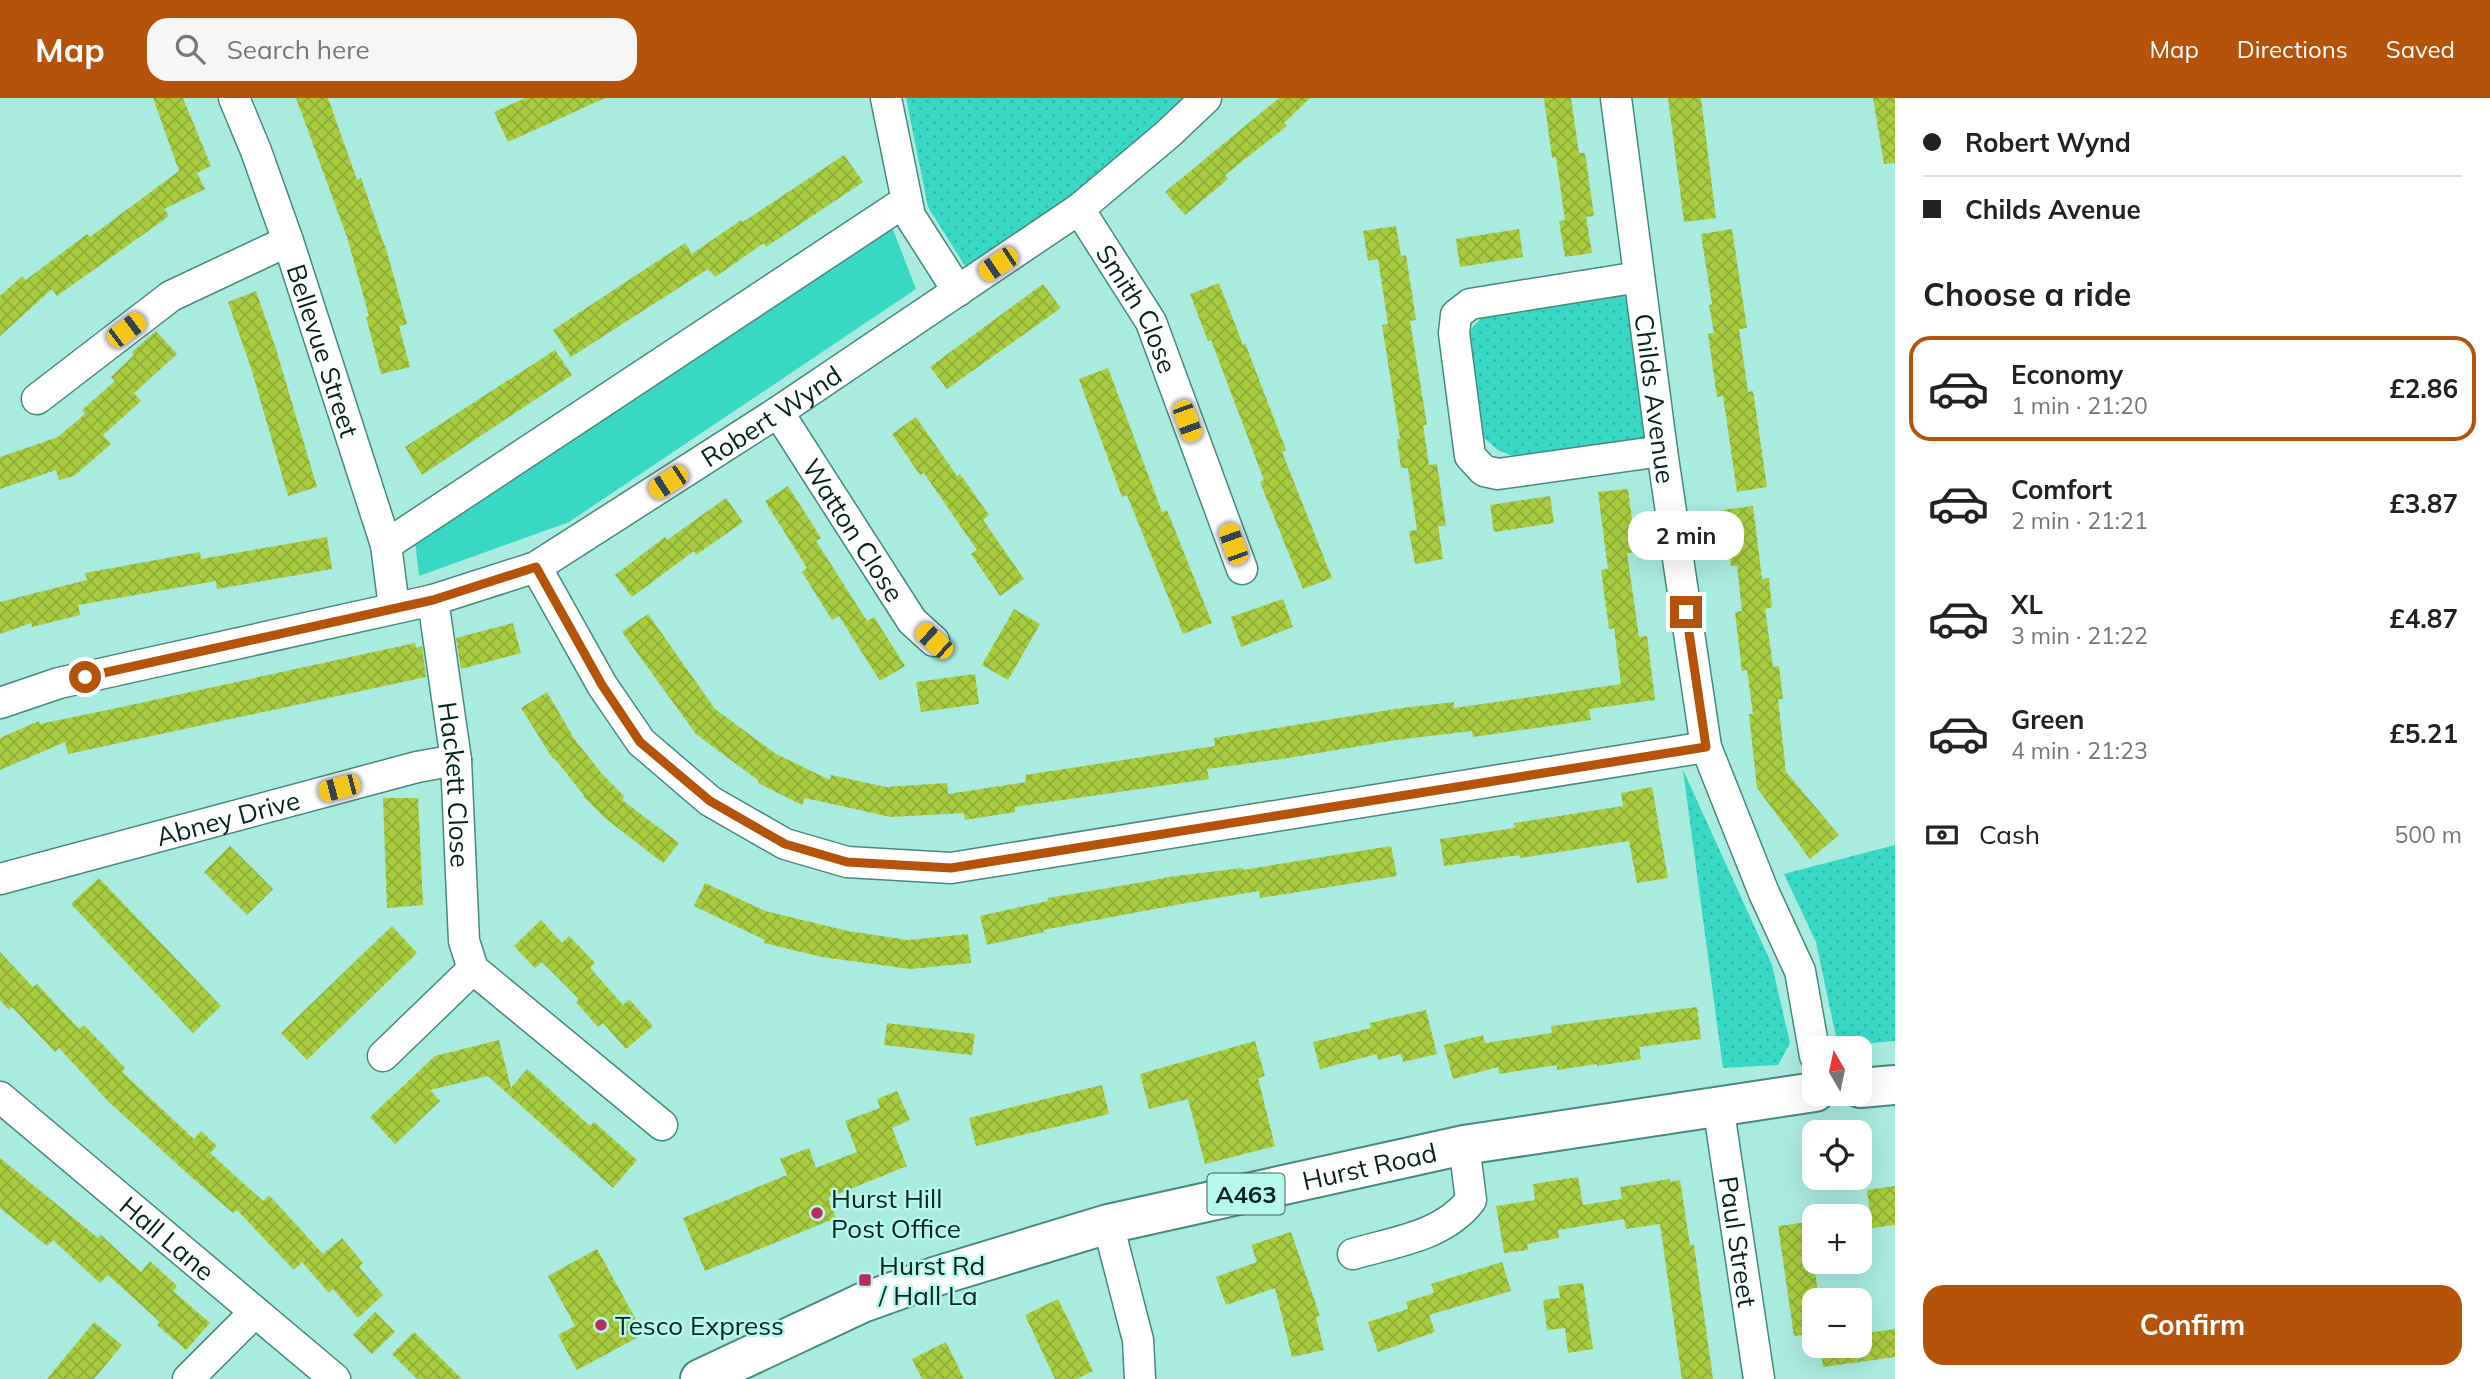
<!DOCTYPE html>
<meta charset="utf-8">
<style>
body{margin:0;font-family:Mulish,sans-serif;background:#f6f6f6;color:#222;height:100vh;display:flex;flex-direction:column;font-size:26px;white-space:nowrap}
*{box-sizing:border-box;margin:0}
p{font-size:23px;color:#767676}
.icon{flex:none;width:38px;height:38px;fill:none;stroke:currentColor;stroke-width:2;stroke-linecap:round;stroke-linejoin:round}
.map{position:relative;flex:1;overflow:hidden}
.sheet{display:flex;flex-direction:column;background:#fff;width:595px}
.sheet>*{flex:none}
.banner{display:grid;align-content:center;height:154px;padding:0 28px;background:#fff}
.needle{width:46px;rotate:351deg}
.tools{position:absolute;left:1802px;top:938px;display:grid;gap:14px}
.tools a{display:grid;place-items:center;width:70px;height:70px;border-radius:14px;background:#fff;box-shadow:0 7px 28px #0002;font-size:35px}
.end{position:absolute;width:32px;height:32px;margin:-16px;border:9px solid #b45309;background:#fff;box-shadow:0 0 0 4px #fff}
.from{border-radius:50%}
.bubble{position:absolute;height:49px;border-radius:21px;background:#fff;box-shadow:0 7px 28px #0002;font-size:23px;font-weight:700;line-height:49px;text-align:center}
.car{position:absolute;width:21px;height:42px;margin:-21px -10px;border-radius:9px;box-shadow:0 0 5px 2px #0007;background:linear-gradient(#f5c518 24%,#345 0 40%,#f5c518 0 76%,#345 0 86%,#f5c518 0)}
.banner b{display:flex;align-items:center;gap:24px;height:66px;font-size:26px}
.banner b+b{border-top:2px solid #e0e0e0}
.banner i{width:18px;height:18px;background:#222}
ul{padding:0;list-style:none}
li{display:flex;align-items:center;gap:21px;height:105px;margin:0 14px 10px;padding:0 14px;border:4px solid transparent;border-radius:21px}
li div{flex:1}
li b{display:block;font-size:26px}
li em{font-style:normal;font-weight:700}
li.selected{border-color:#b45309}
li>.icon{width:63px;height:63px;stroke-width:1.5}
h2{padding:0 28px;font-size:32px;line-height:84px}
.pay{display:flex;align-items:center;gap:18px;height:77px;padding:0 28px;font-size:26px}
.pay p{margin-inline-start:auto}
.primary-button{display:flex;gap:14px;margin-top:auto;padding:14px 28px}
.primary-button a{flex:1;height:80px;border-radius:21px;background:#b45309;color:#fff;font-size:28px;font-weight:700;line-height:80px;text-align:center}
header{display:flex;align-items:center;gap:42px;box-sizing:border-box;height:98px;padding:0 35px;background:#b45309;color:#fff}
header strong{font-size:33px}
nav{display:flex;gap:38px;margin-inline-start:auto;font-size:24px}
.search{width:490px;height:63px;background:#f6f6f6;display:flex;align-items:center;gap:18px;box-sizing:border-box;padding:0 24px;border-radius:21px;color:#767676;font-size:26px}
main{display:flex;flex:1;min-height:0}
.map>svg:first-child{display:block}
</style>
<header>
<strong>Map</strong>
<div class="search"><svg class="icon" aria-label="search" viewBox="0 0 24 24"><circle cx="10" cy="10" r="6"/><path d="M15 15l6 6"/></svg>Search here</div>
<nav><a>Map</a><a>Directions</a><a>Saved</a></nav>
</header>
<main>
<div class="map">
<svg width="1895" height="1281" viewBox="0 0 1895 1281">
<defs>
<pattern id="park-dots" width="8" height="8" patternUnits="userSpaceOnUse" patternTransform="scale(1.75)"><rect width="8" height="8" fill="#38d8c5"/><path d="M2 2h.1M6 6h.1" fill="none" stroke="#30b9a9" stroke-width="1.8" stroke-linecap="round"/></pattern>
<pattern id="building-cross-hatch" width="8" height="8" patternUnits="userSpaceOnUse" patternTransform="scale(1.75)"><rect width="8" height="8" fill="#a8cb3f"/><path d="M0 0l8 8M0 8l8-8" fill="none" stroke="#8fae37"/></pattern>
</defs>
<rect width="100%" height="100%" fill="#aaebe0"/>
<path fill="#38d8c5" d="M 892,129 L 916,191 L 569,424 L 419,478 L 415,443 Z"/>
<path fill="url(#park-dots)" d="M 906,0 L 1188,0 L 1044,121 L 965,168 L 928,109 Z
M 1623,196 L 1630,205 L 1647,331 L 1644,342 L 1515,359 L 1498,352 L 1483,339 L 1469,248 L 1471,231 L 1486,215 Z
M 1683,672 L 1772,867 L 1790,945 L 1778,967 L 1723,970 Z
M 1895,747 L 1895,943 L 1838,948 L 1816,844 L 1784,776 Z"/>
<path fill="url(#building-cross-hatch)" d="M 153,0 L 183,0 L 211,68 L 197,75 L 205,91 L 164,111 L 169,118 L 57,198 L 52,191 L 0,238 L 0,198 L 22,178 L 26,182 L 87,136 L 90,139 L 179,73 Z
M 296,0 L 328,0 L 357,82 L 361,80 L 384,147 L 385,147 L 407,226 L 399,228 L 410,269 L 381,276 L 366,219 L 369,218 L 347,139 Z
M 525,0 L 605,0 L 508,44 L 494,14 Z
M 1279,0 L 1310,0 L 1284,25 L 1287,28 L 1225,77 L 1228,81 L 1185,117 L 1165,94 Z
M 1544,0 L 1571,0 L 1579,55 L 1585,55 L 1594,118 L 1586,119 L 1592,155 L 1565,159 L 1559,123 L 1565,122 L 1556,59 L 1552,60 Z
M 1668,0 L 1701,0 L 1716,120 L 1684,124 Z
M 1873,0 L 1895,0 L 1895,65 L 1884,66 Z
M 844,57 L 863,84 L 766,149 L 764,145 L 715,179 L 708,171 L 571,259 L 553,232 L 685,145 L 692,156 L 741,122 L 743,124 Z
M 1396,128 L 1401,158 L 1406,157 L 1416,222 L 1410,223 L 1427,327 L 1423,327 L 1429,367 L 1437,366 L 1446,428 L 1438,428 L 1443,461 L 1415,466 L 1409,433 L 1417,432 L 1408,370 L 1401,370 L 1397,341 L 1400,341 L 1382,227 L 1388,226 L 1378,161 L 1368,163 L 1363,133 Z
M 1519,131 L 1523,159 L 1460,169 L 1456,141 Z
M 1732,131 L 1747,230 L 1739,231 L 1748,294 L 1753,293 L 1767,389 L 1737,394 L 1723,298 L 1717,299 L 1708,236 L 1714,235 L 1709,207 L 1712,206 L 1701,136 Z
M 1219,185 L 1243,247 L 1245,245 L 1286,352 L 1282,354 L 1332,480 L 1303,491 L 1260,384 L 1264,382 L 1211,242 L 1208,243 L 1190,196 Z
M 1043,186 L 1061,210 L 947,291 L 930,269 Z
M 256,193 L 276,251 L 317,389 L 288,398 L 252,273 L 228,204 Z
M 156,233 L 177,256 L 134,295 L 141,303 L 103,337 L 111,346 L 74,378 L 59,382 L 56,372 L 0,391 L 0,359 L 58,339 L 85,316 L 82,312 L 115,283 L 111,279 L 134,257 L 132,254 Z
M 555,252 L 572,277 L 422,377 L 405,349 Z
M 1108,270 L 1162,414 L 1167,412 L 1212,525 L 1183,536 L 1127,397 L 1122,399 L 1079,281 Z
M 916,319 L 957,378 L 960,376 L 989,417 L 983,422 L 1024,481 L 1000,498 L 971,456 L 977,452 L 924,375 L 920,377 L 892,336 Z
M 788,388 L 821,440 L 816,443 L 867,523 L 874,519 L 905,568 L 880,583 L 839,518 L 832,522 L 802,474 L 807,470 L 765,403 Z
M 1628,391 L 1636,454 L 1627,455 L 1639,539 L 1647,538 L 1655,602 L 1589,611 L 1591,622 L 1473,639 L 1472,633 L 1396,642 L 1282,661 L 1207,671 L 1209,681 L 1015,709 L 1015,714 L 965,722 L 964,715 L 891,719 L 805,700 L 802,707 L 758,685 L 759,683 L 696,636 L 622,534 L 648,516 L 715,611 L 776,656 L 830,682 L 831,677 L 886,689 L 947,685 L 948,696 L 1026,684 L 1025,677 L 1215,648 L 1214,640 L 1402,610 L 1454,604 L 1454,610 L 1621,586 L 1614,530 L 1609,531 L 1601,472 L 1608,471 L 1598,394 Z
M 1550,398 L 1554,425 L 1494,434 L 1490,407 Z
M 726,400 L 743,424 L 696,457 L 694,453 L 632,499 L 615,477 L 665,439 L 667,442 Z
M 1753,408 L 1762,481 L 1769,480 L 1772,509 L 1765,511 L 1773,569 L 1779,568 L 1783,601 L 1778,601 L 1786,674 L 1839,737 L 1810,761 L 1757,690 L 1749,616 L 1753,616 L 1747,572 L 1742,573 L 1735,514 L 1742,513 L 1737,468 L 1731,468 L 1723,412 Z
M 327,439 L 332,471 L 217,491 L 216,483 L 78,507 L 80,517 L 32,529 L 31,525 L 0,536 L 0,504 L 87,482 L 85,475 L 200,454 L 201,461 Z
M 1283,501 L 1293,529 L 1241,549 L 1231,519 Z
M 1014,511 L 1040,526 L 1008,582 L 982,567 Z
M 513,525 L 521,555 L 461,571 L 456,540 Z
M 415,545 L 416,550 L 422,548 L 426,579 L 68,656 L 65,644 L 0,672 L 0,640 L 39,623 L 40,626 L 117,610 Z
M 975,576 L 979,606 L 921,614 L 916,584 Z
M 547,594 L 575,642 L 603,677 L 625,699 L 622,702 L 679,745 L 663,765 L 605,720 L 583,698 L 584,697 L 554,660 L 553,661 L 521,610 Z
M 1652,689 L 1668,780 L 1637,785 L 1629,743 L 1520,760 L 1519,757 L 1444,768 L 1440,741 L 1515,730 L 1514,725 L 1623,708 L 1621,695 Z
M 383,700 L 418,700 L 423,807 L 387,810 Z
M 230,748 L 273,791 L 247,817 L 204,774 Z
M 1391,748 L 1397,778 L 1260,800 L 1259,793 L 1181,806 L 1043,832 L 1044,834 L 987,847 L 980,818 L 1048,803 L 1048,800 L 1103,791 L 1176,778 L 1243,770 L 1243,772 Z
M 99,780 L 221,908 L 193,935 L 71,806 Z
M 705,785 L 765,813 L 848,833 L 908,842 L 968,836 L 971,865 L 910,871 L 822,859 L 764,845 L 765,842 L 694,808 Z
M 541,822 L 562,845 L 569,838 L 595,865 L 590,870 L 623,907 L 629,901 L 653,928 L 626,951 L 603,925 L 598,929 L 576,904 L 579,901 L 542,864 L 535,870 L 514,848 Z
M 392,828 L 417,855 L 307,962 L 281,935 Z
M 0,854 L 33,889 L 37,886 L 79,931 L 84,927 L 125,970 L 122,974 L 194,1041 L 201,1033 L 217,1048 L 210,1055 L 263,1103 L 269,1097 L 323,1156 L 342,1140 L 363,1165 L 359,1169 L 383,1197 L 358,1220 L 333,1191 L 329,1195 L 302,1164 L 294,1172 L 237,1112 L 233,1115 L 189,1077 L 109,1004 L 59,950 L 55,954 L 12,909 L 9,912 L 0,902 Z
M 1697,909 L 1701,941 L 1639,949 L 1641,961 L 1597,968 L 1597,966 L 1557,972 L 1557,967 L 1499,976 L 1498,969 L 1453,981 L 1444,947 L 1483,937 L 1485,945 L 1552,935 L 1551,928 Z
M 1426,912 L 1437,956 L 1403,964 L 1401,956 L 1378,962 L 1377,956 L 1320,971 L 1313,944 L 1371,930 L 1370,925 Z
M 887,925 L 975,936 L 972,957 L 884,947 Z
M 499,942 L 511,990 L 527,971 L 590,1028 L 594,1024 L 637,1062 L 613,1090 L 488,978 L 430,992 L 440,1003 L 395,1046 L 370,1019 L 435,958 Z
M 1255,943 L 1265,978 L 1258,980 L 1275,1048 L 1205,1066 L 1188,1001 L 1149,1011 L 1140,976 Z
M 1102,987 L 1109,1016 L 976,1048 L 969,1020 Z
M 897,993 L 910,1022 L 892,1030 L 907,1068 L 828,1100 L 836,1120 L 705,1173 L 683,1120 L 787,1077 L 780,1061 L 809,1050 L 816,1070 L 857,1054 L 845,1023 L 880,1010 L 877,1001 Z
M 0,1060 L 98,1140 L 101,1137 L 141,1174 L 150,1163 L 177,1188 L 173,1193 L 210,1225 L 186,1252 L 157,1227 L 160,1224 L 108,1177 L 100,1185 L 53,1142 L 47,1148 L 0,1110 Z
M 1578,1079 L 1583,1107 L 1622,1101 L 1620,1089 L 1670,1081 L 1670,1084 L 1680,1082 L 1690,1147 L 1694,1147 L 1713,1281 L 1682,1281 L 1660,1126 L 1626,1131 L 1624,1121 L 1558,1132 L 1559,1140 L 1527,1146 L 1528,1152 L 1504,1155 L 1496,1108 L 1535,1102 L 1533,1086 Z
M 1895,1088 L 1895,1127 L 1872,1130 L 1867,1092 Z
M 1808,1124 L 1819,1202 L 1815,1202 L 1815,1235 L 1794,1238 L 1778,1128 Z
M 1291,1134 L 1320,1218 L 1316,1219 L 1324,1252 L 1292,1259 L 1275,1190 L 1226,1207 L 1216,1179 L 1257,1164 L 1251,1147 Z
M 597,1151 L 644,1236 L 577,1272 L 558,1237 L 575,1228 L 548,1178 Z
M 1502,1164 L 1511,1193 L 1429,1217 L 1435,1234 L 1378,1254 L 1368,1224 L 1408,1211 L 1406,1204 L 1434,1195 L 1431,1186 Z
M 1583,1185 L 1593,1251 L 1568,1255 L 1565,1230 L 1547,1232 L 1543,1202 L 1560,1200 L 1558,1188 Z
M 1058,1201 L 1093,1273 L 1077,1281 L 1055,1281 L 1025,1217 Z
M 375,1214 L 395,1234 L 372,1256 L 353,1237 Z
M 94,1224 L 122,1247 L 94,1281 L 47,1281 Z
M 1895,1231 L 1895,1259 L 1823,1269 L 1820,1248 L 1860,1248 L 1860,1236 Z
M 414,1234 L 462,1281 L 417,1281 L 392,1256 Z
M 946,1244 L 964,1281 L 922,1281 L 912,1261 Z"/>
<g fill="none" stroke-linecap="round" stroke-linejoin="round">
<g stroke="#48887e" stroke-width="33">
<g id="minor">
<path id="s1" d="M 234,0 L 256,53 L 288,143 L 386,447 L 394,509"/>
<path d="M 886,0 L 910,118 L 958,193"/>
<path id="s2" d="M 1616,0 L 1662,353 L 1706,649 L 1764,795 L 1800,873 L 1815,958"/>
<path id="s3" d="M 1079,111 L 1151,224 L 1242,471"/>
<path d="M 1639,179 L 1470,206 L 1456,217 L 1454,235 L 1470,358 L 1484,373 L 1498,376 L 1662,353"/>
<path d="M 37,301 L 171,198 L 288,143"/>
<path id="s4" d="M 778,314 L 912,523 L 934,543"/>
<path d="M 386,447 L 906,103"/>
<path d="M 536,469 L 602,587 L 641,644 L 710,703 L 785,746 L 847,764 L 951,770 L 1706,649"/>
<path id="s5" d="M 433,502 L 456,662 L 464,843 L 473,871 L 662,1027"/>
<path id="s6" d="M 0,605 L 59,585 L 433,502 L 536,469 L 778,314 L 1079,111 L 1168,36 L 1206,0"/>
<path id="s7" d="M 0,781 L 417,669 L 456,662"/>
<path d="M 383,958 L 473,871"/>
<path id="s8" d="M 0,999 L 335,1281"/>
<path id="s9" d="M 1718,1007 L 1759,1281"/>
<path d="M 1108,1126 L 1138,1242 L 1140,1281"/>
<path d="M 1353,1156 C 1394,1144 1444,1138 1471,1102 L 1464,1047"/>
<path d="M 188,1281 L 255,1214"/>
</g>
</g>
<g stroke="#48887e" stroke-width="42">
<g id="major">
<path d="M 1860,990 L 1895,987"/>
<path id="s10" d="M 700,1281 L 862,1205 L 937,1178 L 1108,1126 L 1464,1047 L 1815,994"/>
</g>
</g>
<use href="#minor" stroke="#fff" stroke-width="30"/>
<use href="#major" stroke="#fff" stroke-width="38"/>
</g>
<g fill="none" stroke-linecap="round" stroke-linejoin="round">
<path stroke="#b45309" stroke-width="9" d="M 85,579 L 433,502 L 536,469 L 602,587 L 640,644 L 710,703 L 785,746 L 847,764 L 951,770 L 1706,649 L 1686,514"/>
</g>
<g fill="#b92c62" stroke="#b7f8ed" stroke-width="2.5">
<circle cx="817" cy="1115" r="7"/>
<rect x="858" y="1175" width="14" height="14" rx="3.5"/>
<circle cx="601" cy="1227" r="7"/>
</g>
<g text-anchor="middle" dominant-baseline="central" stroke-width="5" stroke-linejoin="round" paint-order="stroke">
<rect fill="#b7f8ed" stroke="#3c635d" stroke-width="2" x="1207.5" y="1075.5" width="77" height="41" rx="5"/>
<g font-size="24" font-weight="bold" fill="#07231f">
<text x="1246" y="1096">A463</text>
</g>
<g font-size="26" fill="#07231f" stroke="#b7f8ed">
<text stroke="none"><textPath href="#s3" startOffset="116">Smith Close</textPath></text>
<text stroke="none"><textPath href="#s1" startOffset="268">Bellevue Street</textPath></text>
<text stroke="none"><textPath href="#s2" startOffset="303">Childs Avenue</textPath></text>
<text stroke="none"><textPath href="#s6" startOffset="833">Robert Wynd</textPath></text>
<text stroke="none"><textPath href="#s4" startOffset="140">Watton Close</textPath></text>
<text stroke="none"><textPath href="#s5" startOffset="186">Hackett Close</textPath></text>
<text stroke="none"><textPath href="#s7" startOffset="236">Abney Drive</textPath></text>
<text stroke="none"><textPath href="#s10" startOffset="705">Hurst Road</textPath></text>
<text stroke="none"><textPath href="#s8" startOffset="219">Hall Lane</textPath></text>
<text stroke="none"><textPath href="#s9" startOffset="138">Paul Street</textPath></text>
</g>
<g font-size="26" fill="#07231f" stroke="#b7f8ed" text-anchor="start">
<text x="831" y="1100">Hurst Hill<tspan x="831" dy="30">Post Office</tspan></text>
<text x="879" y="1167">Hurst Rd<tspan x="879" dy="30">/ Hall La</tspan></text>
<text x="615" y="1227">Tesco Express</text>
</g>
</g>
</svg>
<div class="tools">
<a><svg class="needle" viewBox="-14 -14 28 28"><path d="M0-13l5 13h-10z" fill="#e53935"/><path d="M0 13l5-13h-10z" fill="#767676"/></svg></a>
<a><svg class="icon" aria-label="locate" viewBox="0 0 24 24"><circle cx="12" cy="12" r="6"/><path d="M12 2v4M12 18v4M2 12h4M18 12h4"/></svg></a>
<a>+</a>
<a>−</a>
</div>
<i class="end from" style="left:85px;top:579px"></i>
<i class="end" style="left:1686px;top:514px"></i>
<div class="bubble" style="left:1628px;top:413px;width:116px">2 min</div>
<i class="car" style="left:998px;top:166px;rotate:236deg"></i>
<i class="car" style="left:126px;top:232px;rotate:53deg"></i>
<i class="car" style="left:1187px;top:323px;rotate:160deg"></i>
<i class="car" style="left:668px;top:384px;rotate:237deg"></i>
<i class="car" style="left:1233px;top:446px;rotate:340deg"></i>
<i class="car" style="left:934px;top:543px;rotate:312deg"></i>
<i class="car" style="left:339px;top:690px;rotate:255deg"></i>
</div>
<section class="sheet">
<div class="banner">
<b><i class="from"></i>Robert Wynd</b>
<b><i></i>Childs Avenue</b>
</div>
<h2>Choose a ride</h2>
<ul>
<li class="selected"><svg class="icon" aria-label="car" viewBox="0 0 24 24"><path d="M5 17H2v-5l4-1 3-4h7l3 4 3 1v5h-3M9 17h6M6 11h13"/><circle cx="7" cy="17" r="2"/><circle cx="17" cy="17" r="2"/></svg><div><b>Economy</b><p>1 min · 21:20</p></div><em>£2.86</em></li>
<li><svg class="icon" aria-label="car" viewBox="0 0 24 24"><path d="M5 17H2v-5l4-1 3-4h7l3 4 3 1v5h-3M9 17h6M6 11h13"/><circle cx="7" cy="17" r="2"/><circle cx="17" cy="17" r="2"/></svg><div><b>Comfort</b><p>2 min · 21:21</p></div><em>£3.87</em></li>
<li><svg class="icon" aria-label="car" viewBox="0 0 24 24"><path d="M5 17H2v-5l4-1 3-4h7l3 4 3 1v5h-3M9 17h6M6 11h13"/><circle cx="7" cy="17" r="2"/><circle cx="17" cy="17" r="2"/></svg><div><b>XL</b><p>3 min · 21:22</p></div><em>£4.87</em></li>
<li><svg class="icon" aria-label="car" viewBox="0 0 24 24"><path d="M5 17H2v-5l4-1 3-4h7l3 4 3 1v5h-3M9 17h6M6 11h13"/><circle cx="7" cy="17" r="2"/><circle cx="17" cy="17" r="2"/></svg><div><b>Green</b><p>4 min · 21:23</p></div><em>£5.21</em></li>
</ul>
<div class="pay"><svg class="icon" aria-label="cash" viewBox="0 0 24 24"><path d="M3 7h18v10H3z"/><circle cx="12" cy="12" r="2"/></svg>Cash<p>500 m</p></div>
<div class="primary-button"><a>Confirm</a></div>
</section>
</main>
